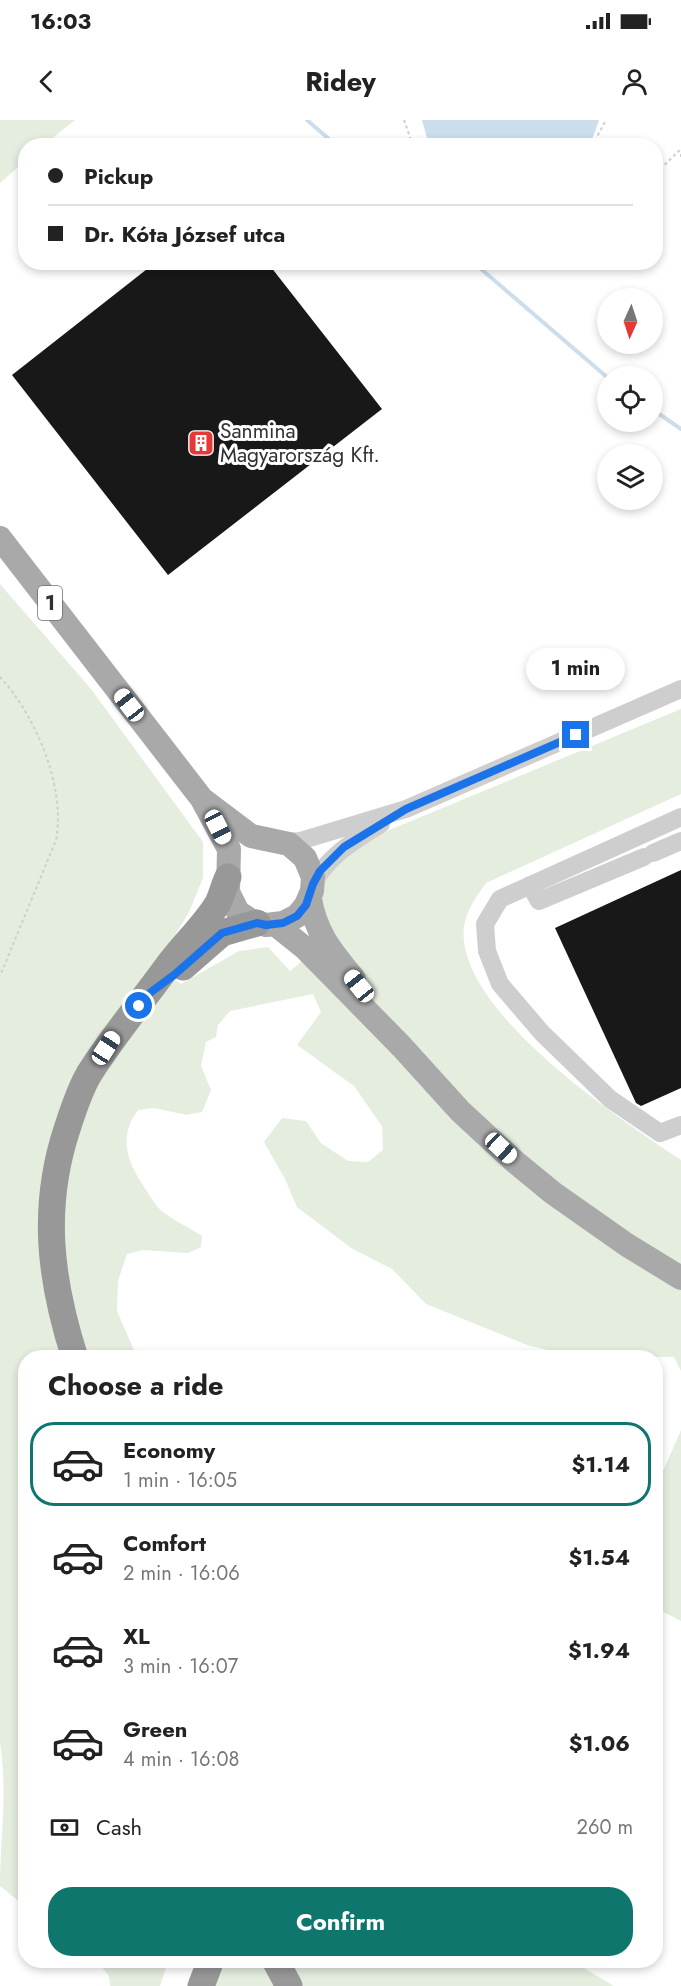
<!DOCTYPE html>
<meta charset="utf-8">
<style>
body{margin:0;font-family:Jost,sans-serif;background:#f6f6f6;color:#222;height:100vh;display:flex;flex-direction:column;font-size:22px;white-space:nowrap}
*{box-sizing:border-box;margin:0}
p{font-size:20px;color:#767676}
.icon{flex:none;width:33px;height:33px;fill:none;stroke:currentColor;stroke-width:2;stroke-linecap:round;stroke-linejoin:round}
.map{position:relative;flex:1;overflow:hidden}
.panel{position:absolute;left:18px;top:1230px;width:645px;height:618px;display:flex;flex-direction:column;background:#fff;border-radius:24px;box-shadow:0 3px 9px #0003}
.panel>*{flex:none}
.guide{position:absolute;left:18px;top:18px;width:645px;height:132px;border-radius:24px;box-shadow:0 3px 9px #0003;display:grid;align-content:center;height:132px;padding:0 30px;background:#fff}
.needle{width:39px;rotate:183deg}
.buttons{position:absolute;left:597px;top:168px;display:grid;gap:12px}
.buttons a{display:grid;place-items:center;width:66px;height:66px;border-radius:50%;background:#fff;box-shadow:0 3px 9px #0003;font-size:30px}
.end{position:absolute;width:27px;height:27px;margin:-14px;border:8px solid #1a73e8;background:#fff;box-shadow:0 0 0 3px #fff}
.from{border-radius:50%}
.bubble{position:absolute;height:42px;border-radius:21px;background:#fff;box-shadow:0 3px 9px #0003;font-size:20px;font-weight:700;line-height:42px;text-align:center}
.car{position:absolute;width:18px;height:36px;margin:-18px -9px;border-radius:8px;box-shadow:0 0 4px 2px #0007;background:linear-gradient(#fff 24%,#345 0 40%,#fff 0 76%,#345 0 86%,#fff 0)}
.guide b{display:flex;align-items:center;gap:21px;height:57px;font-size:22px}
.guide b+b{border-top:2px solid #e0e0e0}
.guide i{width:15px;height:15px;background:#222}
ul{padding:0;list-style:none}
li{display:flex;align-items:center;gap:18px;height:84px;margin:0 12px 9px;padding:0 18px;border:3px solid transparent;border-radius:24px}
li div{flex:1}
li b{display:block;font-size:22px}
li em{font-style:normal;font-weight:700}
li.active{border-color:#0f766e}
li>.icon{width:54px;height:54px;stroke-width:1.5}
h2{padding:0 30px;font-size:27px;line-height:72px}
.pay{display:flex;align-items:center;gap:15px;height:66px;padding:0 30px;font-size:22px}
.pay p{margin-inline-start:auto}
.action{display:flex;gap:12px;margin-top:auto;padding:12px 30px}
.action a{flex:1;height:69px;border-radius:24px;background:#0f766e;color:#fff;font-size:24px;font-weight:700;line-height:69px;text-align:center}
.status{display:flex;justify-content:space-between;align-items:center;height:42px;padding:0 30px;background:#fff;direction:ltr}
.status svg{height:16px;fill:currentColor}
header{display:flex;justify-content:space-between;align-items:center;height:78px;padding:0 30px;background:#fff;font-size:27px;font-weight:700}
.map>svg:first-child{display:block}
</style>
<div class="status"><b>16:03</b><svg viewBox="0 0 49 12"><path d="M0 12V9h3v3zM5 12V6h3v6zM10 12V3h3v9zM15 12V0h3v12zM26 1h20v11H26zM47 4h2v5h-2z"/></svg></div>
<header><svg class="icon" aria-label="back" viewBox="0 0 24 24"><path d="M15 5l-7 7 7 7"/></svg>Ridey<svg class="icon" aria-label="person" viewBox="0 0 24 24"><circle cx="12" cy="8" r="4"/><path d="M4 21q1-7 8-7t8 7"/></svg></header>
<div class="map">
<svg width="681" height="1866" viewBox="0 0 681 1866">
<rect width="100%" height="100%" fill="#fff"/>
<path fill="#e5eddf" d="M 0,0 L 75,0 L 44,25 L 26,26 L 25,41 L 0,63 Z
M 0,464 L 91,569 L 203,722 L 203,758 L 189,792 L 156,847 L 181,864 L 239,831 L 268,827 L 290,851 L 324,823 L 317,764 L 344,734 L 387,711 L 681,589 L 681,674 L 486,763 C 473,781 461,798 464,821 C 473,901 618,998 681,1040 L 681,1251 L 674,1237 L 575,1237 L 527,1225 L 426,1184 L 392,1149 L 351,1128 L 297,1087 L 285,1059 L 264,1022 L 282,998 L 306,1001 L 321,1023 L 348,1041 L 368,1042 L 383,1030 L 382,1006 L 354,966 L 297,925 L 321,892 L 313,874 L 230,891 L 218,905 L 216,917 L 206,922 L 201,946 L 211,970 L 202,992 L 187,995 L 154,988 L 138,990 C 117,1019 128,1043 146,1070 C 151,1077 156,1087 163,1092 C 175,1101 190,1108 202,1116 L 201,1127 L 188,1133 L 143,1130 L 127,1134 L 118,1161 L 117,1191 L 137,1237 L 26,1238 L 25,1786 L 0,1766 C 0,1718 8,1673 0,1623 Z
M 681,1310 L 681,1501 L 656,1488 L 656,1367 Z
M 216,1840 L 572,1841 L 614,1866 L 208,1866 Z
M 97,1841 L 168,1841 L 160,1866 L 110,1866 L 109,1856 Z"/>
<path fill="#ccddec" d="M 422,0 L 599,0 L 593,17 L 585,26 L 429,25 Z"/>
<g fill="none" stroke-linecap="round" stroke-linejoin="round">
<path stroke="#ccddec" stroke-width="4" d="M 307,0 L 337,26
M 473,142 L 608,258
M 652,289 L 681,309"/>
</g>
<path fill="#181818" d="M 156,142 L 267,142 L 382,289 L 168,455 L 12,255 Z
M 681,750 L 681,968 L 641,986 L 636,983 L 555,808 Z"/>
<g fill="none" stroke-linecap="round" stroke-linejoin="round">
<path stroke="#cecece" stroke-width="2" stroke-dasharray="3 3" stroke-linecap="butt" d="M 404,0 L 413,26
M 592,26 L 606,0
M 681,34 L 681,37
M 656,53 L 681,29
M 0,557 C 36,596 66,667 56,720 L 0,856"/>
<path stroke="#cecece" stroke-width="18" d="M 681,697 L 500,779 L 485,804 L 487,831 L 500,864 L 542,913 L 610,979 L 660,1013 L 681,1005
M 283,722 L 300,721 L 406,689 L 681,569
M 653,733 L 681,721
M 313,764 C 329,735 354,721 381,704
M 530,765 L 539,781 L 644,737"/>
<path stroke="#a9a9a9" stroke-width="24" d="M 0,418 L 202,679 L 229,729 L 228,772 L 238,792 L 250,800 L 266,805 L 283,803 L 297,796 L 306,785 L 312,771 L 313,757 L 305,738 L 289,724 L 251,716 L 202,679
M 310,779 C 316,814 332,832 354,859
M 276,805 L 306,829 L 402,927 L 460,991 L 514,1041 L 553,1073 L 627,1125 L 681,1158"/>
<path stroke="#989898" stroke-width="27" d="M 183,847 L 222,813 L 257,803
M 75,1238 C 50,1160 41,1088 67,1009 C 73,991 79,971 89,954 C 112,917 141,883 167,847 C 182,826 205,805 218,783 C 222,775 224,765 228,757
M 275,1840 L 289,1866
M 201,1866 L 211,1840"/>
</g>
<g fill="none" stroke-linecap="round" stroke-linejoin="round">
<path stroke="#1a73e8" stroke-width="8" d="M 139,886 L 151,872 L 174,855 L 222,813 L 257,803 L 266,805 L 283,803 L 297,796 L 306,785 L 313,764 L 320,751 L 344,727 L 406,689 L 576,615"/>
</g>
<defs>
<g id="building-square" transform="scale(1.35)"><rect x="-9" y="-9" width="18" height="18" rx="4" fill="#e43a37" stroke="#fff"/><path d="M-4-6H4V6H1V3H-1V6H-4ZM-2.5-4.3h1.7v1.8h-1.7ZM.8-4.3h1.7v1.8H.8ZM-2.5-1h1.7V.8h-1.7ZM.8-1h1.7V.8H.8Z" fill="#fff"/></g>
</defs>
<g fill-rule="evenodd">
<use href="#building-square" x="201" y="323"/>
</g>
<g text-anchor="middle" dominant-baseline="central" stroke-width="6" stroke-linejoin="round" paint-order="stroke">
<rect fill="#fff" stroke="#6f6f6f" stroke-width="1.5" x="38" y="466" width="24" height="34" rx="4.5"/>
<g font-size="20" font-weight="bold" fill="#313131">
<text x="50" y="483">1</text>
</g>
<g font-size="21" fill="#313131" stroke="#fff" text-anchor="start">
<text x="220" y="311">Sanmina<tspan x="220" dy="24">Magyarország Kft.</tspan></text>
</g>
</g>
</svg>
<div class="buttons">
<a><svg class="needle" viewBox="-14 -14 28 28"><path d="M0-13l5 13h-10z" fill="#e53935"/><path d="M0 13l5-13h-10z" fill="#767676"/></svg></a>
<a><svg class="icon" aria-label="locate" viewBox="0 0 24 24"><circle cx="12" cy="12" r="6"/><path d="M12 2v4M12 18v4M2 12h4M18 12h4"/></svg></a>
<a><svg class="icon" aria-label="layers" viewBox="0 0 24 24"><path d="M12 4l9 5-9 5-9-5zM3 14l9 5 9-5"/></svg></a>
</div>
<i class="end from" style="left:139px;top:886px"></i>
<i class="end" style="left:576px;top:615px"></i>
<div class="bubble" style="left:526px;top:528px;width:99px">1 min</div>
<i class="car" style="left:129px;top:585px;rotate:322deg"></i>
<i class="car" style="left:218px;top:707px;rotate:153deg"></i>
<i class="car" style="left:359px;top:866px;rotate:321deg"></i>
<i class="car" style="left:106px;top:928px;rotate:33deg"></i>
<i class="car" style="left:501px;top:1028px;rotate:133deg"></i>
<div class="guide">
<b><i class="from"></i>Pickup</b>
<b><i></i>Dr. Kóta József utca</b>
</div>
<section class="panel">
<h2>Choose a ride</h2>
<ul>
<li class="active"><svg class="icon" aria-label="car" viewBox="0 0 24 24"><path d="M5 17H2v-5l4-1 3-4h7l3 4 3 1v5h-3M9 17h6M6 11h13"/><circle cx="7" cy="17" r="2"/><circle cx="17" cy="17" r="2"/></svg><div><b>Economy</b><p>1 min · 16:05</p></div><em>$1.14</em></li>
<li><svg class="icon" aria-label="car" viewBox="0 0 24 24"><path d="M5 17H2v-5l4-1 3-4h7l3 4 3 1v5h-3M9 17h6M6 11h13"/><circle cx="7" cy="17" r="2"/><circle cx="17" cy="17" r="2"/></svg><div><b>Comfort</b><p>2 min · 16:06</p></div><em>$1.54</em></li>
<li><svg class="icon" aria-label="car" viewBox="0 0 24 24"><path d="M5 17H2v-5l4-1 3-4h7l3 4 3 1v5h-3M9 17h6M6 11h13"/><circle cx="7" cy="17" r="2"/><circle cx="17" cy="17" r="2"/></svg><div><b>XL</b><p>3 min · 16:07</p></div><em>$1.94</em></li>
<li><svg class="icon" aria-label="car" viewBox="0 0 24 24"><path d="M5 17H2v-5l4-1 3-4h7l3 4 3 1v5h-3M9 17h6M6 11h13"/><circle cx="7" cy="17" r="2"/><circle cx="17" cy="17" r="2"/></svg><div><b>Green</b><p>4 min · 16:08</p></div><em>$1.06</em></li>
</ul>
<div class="pay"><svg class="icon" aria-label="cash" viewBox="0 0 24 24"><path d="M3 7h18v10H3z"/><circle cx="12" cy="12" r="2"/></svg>Cash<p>260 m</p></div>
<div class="action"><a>Confirm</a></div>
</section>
</div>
